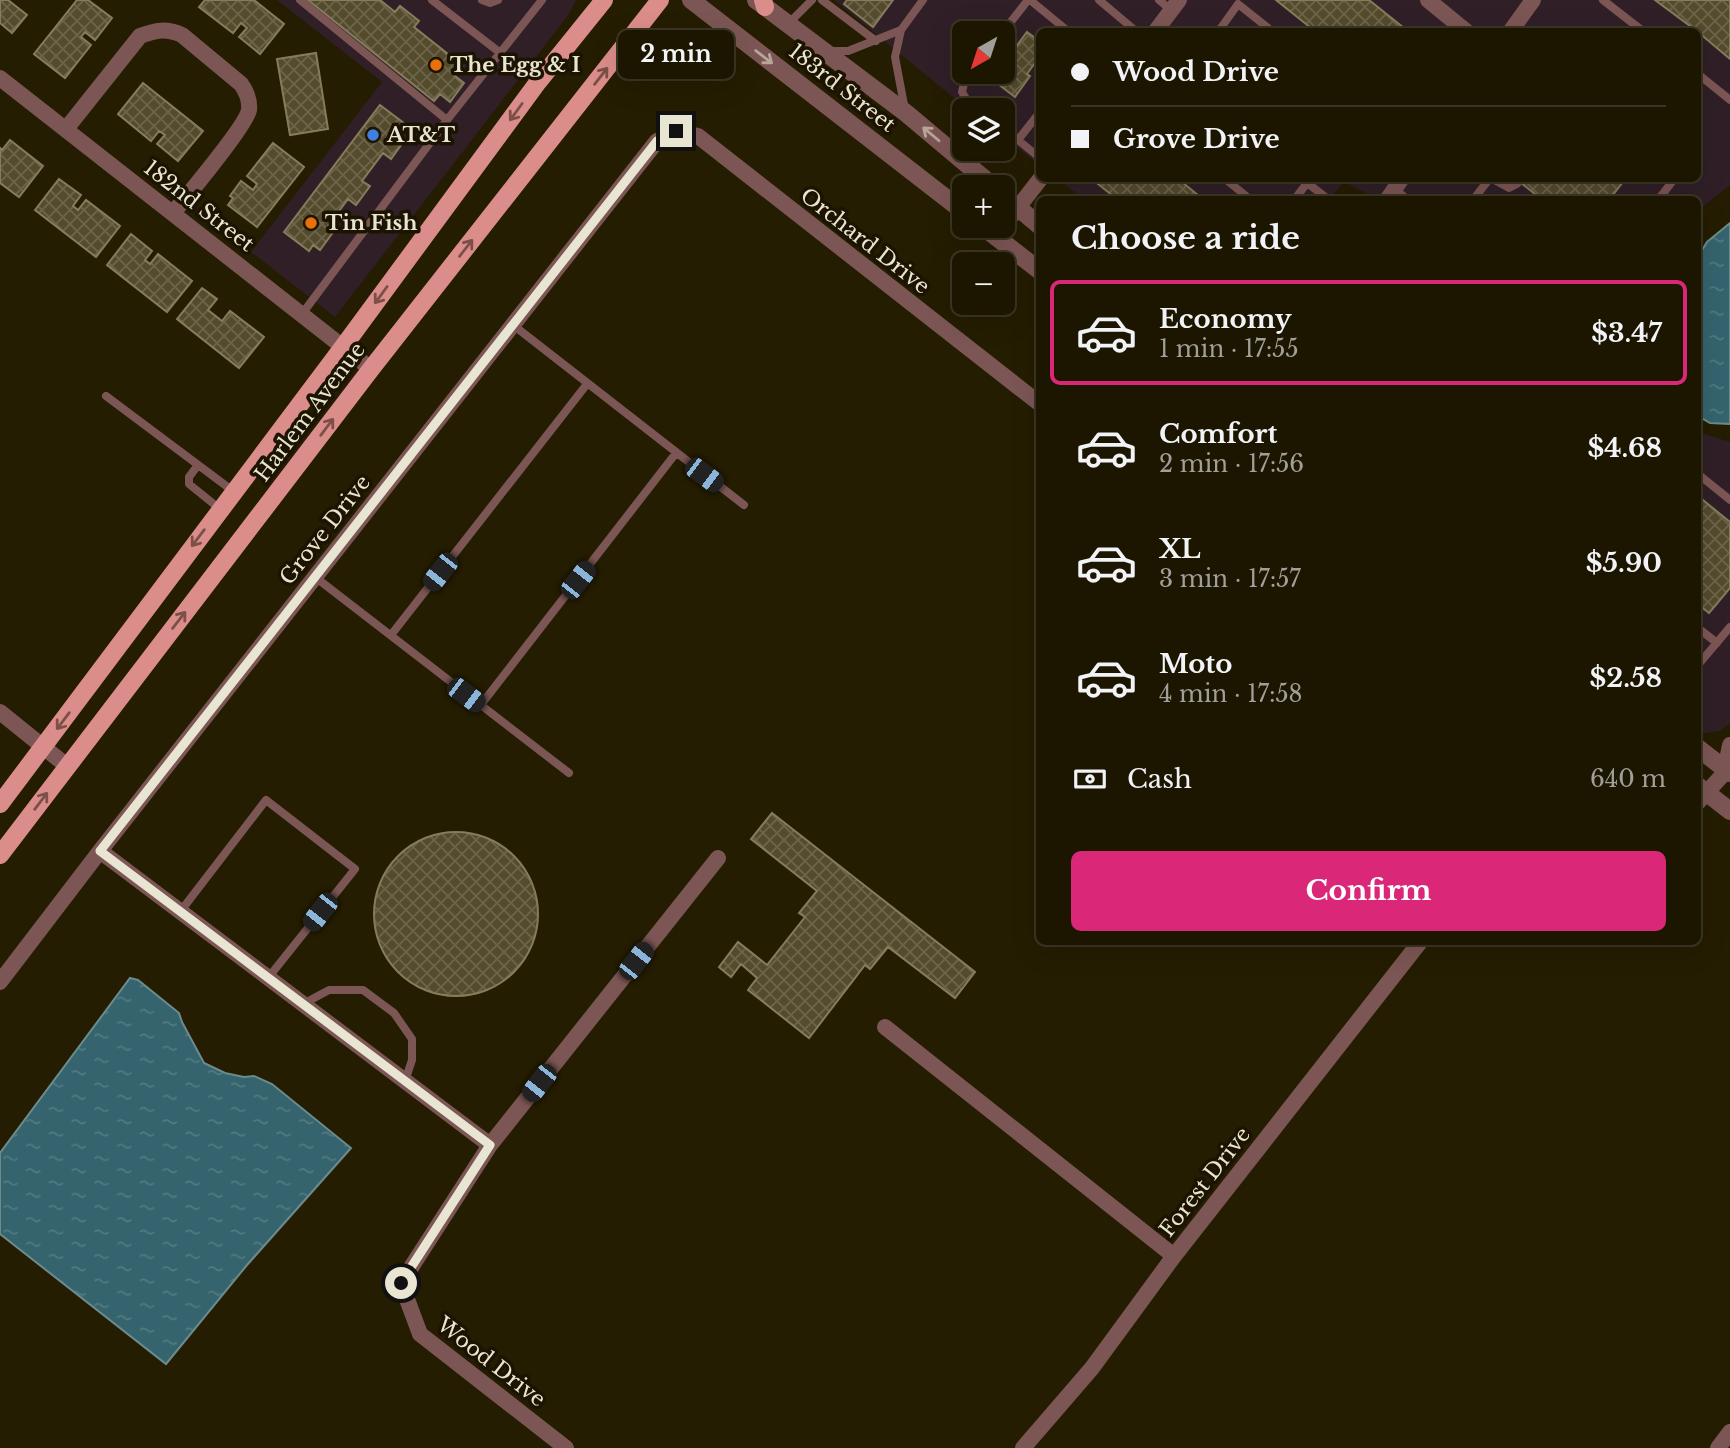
<!DOCTYPE html>
<meta charset="utf-8">
<style>
body{margin:0;font-family:"Libre Baskerville",serif;background:#251f0b;color:#f1f3f6;height:100vh;display:flex;flex-direction:column;font-size:26px;white-space:nowrap}
*{box-sizing:border-box;margin:0}
p{font-size:23px;color:#a09f99}
.icon{flex:none;width:38px;height:38px;fill:none;stroke:currentColor;stroke-width:2;stroke-linecap:round;stroke-linejoin:round}
.map{position:relative;flex:1;overflow:hidden}
.side{position:absolute;left:1036px;top:196px;width:665px;height:749px;display:flex;flex-direction:column;background:#1c1601;border-radius:10px;box-shadow:0 7px 28px #0002,0 0 0 2px #3a3523}
.side>*{flex:none}
.guide{position:absolute;left:1036px;top:28px;width:665px;height:154px;border-radius:10px;box-shadow:0 7px 28px #0002,0 0 0 2px #3a3523;display:grid;align-content:center;height:154px;padding:0 35px;background:#1c1601}
.needle{width:46px;rotate:219deg}
.controls{position:absolute;left:952px;top:21px;display:grid;gap:14px}
.controls a{display:grid;place-items:center;width:63px;height:63px;border-radius:10px;background:#1c1601;box-shadow:0 7px 28px #0002,0 0 0 2px #3a3523;font-size:35px}
.end{position:absolute;width:32px;height:32px;margin:-16px;border:9px solid #e9e5d3;background:#111;box-shadow:0 0 0 4px #111}
.from{border-radius:50%}
.bubble{position:absolute;height:49px;border-radius:10px;background:#1c1601;box-shadow:0 7px 28px #0002,0 0 0 2px #3a3523;font-size:23px;font-weight:800;line-height:49px;text-align:center}
.car{position:absolute;width:21px;height:42px;margin:-21px -10px;border-radius:9px;box-shadow:0 0 5px 2px #0007;background:linear-gradient(#222 24%,#8ab4d8 0 40%,#222 0 76%,#8ab4d8 0 86%,#222 0)}
.guide b{display:flex;align-items:center;gap:24px;height:66px;font-size:26px}
.guide b+b{border-top:2px solid #3a3523}
.guide i{width:18px;height:18px;background:#f1f3f6}
ul{padding:0;list-style:none}
li{display:flex;align-items:center;gap:21px;height:105px;margin:0 14px 10px;padding:0 21px;border:4px solid transparent;border-radius:10px}
li div{flex:1}
li b{display:block;font-size:26px}
li em{font-style:normal;font-weight:800}
li.selected{border-color:#db2777}
li>.icon{width:63px;height:63px;stroke-width:1.5}
h2{padding:0 35px;font-size:32px;line-height:84px}
.pay{display:flex;align-items:center;gap:18px;height:77px;padding:0 35px;font-size:26px}
.pay p{margin-inline-start:auto}
.action{display:flex;gap:14px;margin-top:auto;padding:14px 35px}
.action a{flex:1;height:80px;border-radius:10px;background:#db2777;color:#fff;font-size:28px;font-weight:800;line-height:80px;text-align:center}
.map>svg:first-child{display:block}
</style>
<div class="map">
<svg width="1730" height="1448" viewBox="0 0 1730 1448">
<defs>
<pattern id="water-ripples" width="26" height="14" patternUnits="userSpaceOnUse" patternTransform="scale(1.75)"><rect width="26" height="14" fill="#35646e"/><path d="M2 4q2-2 4 0t4 0M15 11q2-2 4 0t4 0" fill="none" stroke="#527a82"/></pattern>
<pattern id="building-cross-hatch" width="8" height="8" patternUnits="userSpaceOnUse" patternTransform="scale(1.75)"><rect width="8" height="8" fill="#544b2d"/><path d="M0 0l8 8M0 8l8-8" fill="none" stroke="#6d654b"/></pattern>
</defs>
<rect width="100%" height="100%" fill="#251d01"/>
<path fill="#301f27" fill-rule="evenodd" d="M 277,0 L 576,0 L 569,14 L 335,317 L 251,252 L 382,82 Z
M 834,0 L 1730,0 L 1730,185 L 1698,211 L 1698,200 L 1378,199 L 1344,182 L 1329,199 L 1084,199 L 1057,179 L 1698,178 L 1698,32 L 1040,32 L 1039,165 L 1003,136 L 1003,110 L 969,110 ZM 964,33 L 1003,33 L 1003,72 L 964,72 Z
M 1698,432 L 1730,442 L 1730,723 L 1720,731 L 1698,734 Z"/>
<path fill="url(#water-ripples)" stroke="#6b8b8c" stroke-width="2" d="M 1730,223 L 1730,424 L 1710,423 L 1698,416 L 1698,257 L 1707,242 Z
M 130,978 L 138,980 L 179,1013 L 182,1022 L 204,1063 L 225,1073 L 244,1077 L 254,1076 L 272,1084 L 351,1148 L 247,1265 L 166,1364 L 0,1234 L 0,1153 Z"/>
<path fill="url(#building-cross-hatch)" stroke="#857c5c" stroke-width="2" d="M 0,0 L 8,0 L 27,15 L 12,33 L 0,23 Z
M 77,0 L 88,0 L 112,18 L 95,40 L 85,32 L 81,37 L 91,45 L 65,78 L 34,54 Z
M 205,0 L 254,0 L 284,24 L 260,54 L 239,37 L 247,28 L 241,23 L 233,33 L 199,7 Z
M 308,0 L 380,0 L 395,12 L 400,6 L 419,21 L 414,27 L 463,66 L 455,76 L 464,83 L 450,102 L 440,94 L 434,101 Z
M 847,0 L 893,0 L 873,27 L 844,4 Z
M 1276,0 L 1369,0 L 1409,32 L 1316,32 Z
M 1655,0 L 1730,0 L 1730,59 L 1698,32 Z
M 1027,32 L 1038,40 L 1040,38 L 1040,62 L 1037,60 L 1027,74 L 1030,76 L 1015,97 L 994,81 L 1003,72 L 1006,66 L 1003,64 Z
M 316,53 L 328,129 L 290,135 L 277,59 Z
M 143,83 L 203,131 L 178,161 L 157,144 L 165,135 L 159,131 L 151,141 L 118,114 Z
M 380,105 L 405,124 L 396,135 L 404,141 L 391,159 L 383,153 L 362,181 L 370,186 L 356,205 L 348,199 L 328,226 L 334,231 L 320,250 L 313,245 L 309,251 L 284,232 Z
M 10,140 L 43,166 L 19,197 L 0,183 L 0,148 L 2,150 Z
M 273,143 L 304,167 L 257,227 L 228,205 L 233,198 L 230,196 L 241,181 L 253,190 L 257,184 L 247,176 Z
M 1094,178 L 1177,178 L 1204,200 L 1118,200 L 1093,180 Z
M 1515,178 L 1626,178 L 1609,200 L 1532,200 L 1536,195 Z
M 59,179 L 81,195 L 73,206 L 78,210 L 86,200 L 120,226 L 96,257 L 35,210 Z
M 131,234 L 152,251 L 145,260 L 150,264 L 158,254 L 192,281 L 167,312 L 107,265 Z
M 202,288 L 217,299 L 208,310 L 222,321 L 230,311 L 264,337 L 239,368 L 177,319 Z
M 1698,496 L 1730,522 L 1730,588 L 1709,613 L 1698,604 Z
M 772,813 L 975,972 L 955,998 L 888,947 L 870,969 L 865,965 L 809,1038 L 748,990 L 757,978 L 741,964 L 731,977 L 719,967 L 738,942 L 767,965 L 805,917 L 799,913 L 817,891 L 751,839 Z
M374 914a82 82 0 1 1 164 0a82 82 0 1 1-164 0Z"/>
<g fill="none" stroke-linecap="round" stroke-linejoin="round">
<path stroke="#7c5654" stroke-width="8" d="M 300,0 L 447,120 L 302,314
M 432,0 L 538,82
M 482,0 L 490,3 L 498,0
M 822,0 L 876,41
M 1030,0 L 1069,32
M 1099,0 L 1137,32
M 1159,0 L 1171,10
M 1603,0 L 1644,32
M 788,24 L 812,0
M 1218,32 L 1238,4 L 1273,32
M 1002,33 L 1028,0
M 828,51 L 848,51 L 901,30
M 971,72 L 965,79 L 962,92 L 968,102 L 979,110
M 1698,74 L 1730,100
M 905,110 L 895,57 L 901,30 L 923,0
M 447,120 L 542,0
M 1003,129 L 1018,140 L 1040,112
M 1018,140 L 1040,158
M 1224,178 L 1251,200
M 1301,178 L 1329,200
M 1491,178 L 1509,188 L 1517,184
M 1395,189 L 1408,200
M 1294,200 L 1311,178
M 1473,200 L 1490,178
M 1658,200 L 1675,178
M 513,325 L 744,505
M 106,396 L 233,491
M 198,465 L 189,477 L 189,484 L 220,509
M 1698,474 L 1730,500
M 315,577 L 569,773
M 1698,628 L 1717,643
M 391,635 L 587,384
M 1698,665 L 1730,627
M 480,706 L 676,453
M 180,912 L 266,800 L 355,869 L 268,978
M 303,1004 L 329,990 L 363,990 L 394,1013 L 412,1039 L 412,1060 L 405,1081"/>
<path stroke="#7c5654" stroke-width="16" d="M 1428,0 L 1467,32
M 1155,32 L 1179,0
M 1510,32 L 1533,0
M 0,78 L 371,369
M 66,129 L 140,36 C 156,30 166,28 182,35 L 241,84 C 246,91 250,101 249,110 C 246,126 187,196 173,213
M 1387,200 L 1402,178
M 995,237 L 1041,178
M 0,712 L 67,766
M 1725,770 L 1730,745
M 1698,802 L 1730,767
M 100,851 L 490,1145
M 0,982 L 100,851 L 657,141 L 676,131 L 698,136 L 1040,404
M 885,1027 L 1174,1256
M 566,1448 L 420,1334 L 401,1283 L 490,1145 L 718,858
M 1023,1448 L 1092,1368 L 1174,1256 L 1420,942
M 1718,1448 L 1730,1432"/>
<path stroke="#7c5654" stroke-width="18" d="M 691,0 L 964,212
M 756,0 L 906,113 L 994,187
M 1003,195 L 1040,226
M 982,226 L 1040,271
M 1698,748 L 1730,773
M 1698,786 L 1730,811"/>
<path stroke="#db8d8b" stroke-width="18" d="M 763,0 L 765,7
M 0,804 L 343,347 L 538,82 L 604,0
M 0,855 L 371,369 L 660,0"/>
</g>
<defs><path id="oneway-shaft" d="M-6 0H5M1.5-3L5.5 0L1.5 3" fill="none" stroke-width="1.6" stroke-linecap="round" stroke-linejoin="round" transform="scale(1.75)"/></defs>
<g stroke="#b8a59a">
<use href="#oneway-shaft" transform="translate(764 57) rotate(38)"/>
<use href="#oneway-shaft" transform="translate(931 134) rotate(-140)"/>
</g>
<g stroke="#7c5046">
<use href="#oneway-shaft" transform="translate(601 76) rotate(-52)"/>
<use href="#oneway-shaft" transform="translate(516 112) rotate(126)"/>
<use href="#oneway-shaft" transform="translate(466 248) rotate(-52)"/>
<use href="#oneway-shaft" transform="translate(381 295) rotate(126)"/>
<use href="#oneway-shaft" transform="translate(327 427) rotate(-53)"/>
<use href="#oneway-shaft" transform="translate(198 538) rotate(127)"/>
<use href="#oneway-shaft" transform="translate(179 620) rotate(-52)"/>
<use href="#oneway-shaft" transform="translate(63 721) rotate(127)"/>
<use href="#oneway-shaft" transform="translate(41 801) rotate(-53)"/>
</g>
<g fill="none" stroke-linecap="round" stroke-linejoin="round">
<path stroke="#e9e5d3" stroke-width="9" d="M 401,1283 L 490,1145 L 100,851 L 657,141 L 676,131"/>
</g>
<g fill="#e8710a" stroke="#1c1400" stroke-width="2.5">
<circle cx="436" cy="65" r="7"/>
<circle cx="311" cy="223" r="7"/>
</g>
<circle fill="#3f7fe0" stroke="#1c1400" stroke-width="2.5" cx="373" cy="135" r="7"/>
<g text-anchor="middle" dominant-baseline="central" stroke-width="7" stroke-linejoin="round" paint-order="stroke">
<g font-size="21" font-weight="bold" fill="#e9e5d3" stroke="#1c1400" text-anchor="start">
<text x="450" y="65">The Egg &amp; I</text>
<text x="387" y="135">AT&amp;T</text>
<text x="325" y="223">Tin Fish</text>
</g>
<g font-size="21" fill="#e9e5d3" stroke="#1c1400">
<text transform="translate(842 88) rotate(38)">183rd Street</text>
<text transform="translate(199 206) rotate(38)">182nd Street</text>
<text transform="translate(865 241) rotate(38)">Orchard Drive</text>
<text transform="translate(310 412) rotate(-53)">Harlem Avenue</text>
<text transform="translate(325 530) rotate(-52)">Grove Drive</text>
<text transform="translate(1205 1182) rotate(-52)">Forest Drive</text>
<text transform="translate(491 1362) rotate(38)">Wood Drive</text>
</g>
</g>
</svg>
<div class="controls">
<a><svg class="needle" viewBox="-14 -14 28 28"><path d="M0-13l5 13h-10z" fill="#e53935"/><path d="M0 13l5-13h-10z" fill="#a09f99"/></svg></a>
<a><svg class="icon" aria-label="layers" viewBox="0 0 24 24"><path d="M12 4l9 5-9 5-9-5zM3 14l9 5 9-5"/></svg></a>
<a>+</a>
<a>−</a>
</div>
<i class="end from" style="left:401px;top:1283px"></i>
<i class="end" style="left:676px;top:131px"></i>
<div class="bubble" style="left:618px;top:30px;width:116px">2 min</div>
<i class="car" style="left:704px;top:475px;rotate:127deg"></i>
<i class="car" style="left:440px;top:572px;rotate:218deg"></i>
<i class="car" style="left:578px;top:580px;rotate:38deg"></i>
<i class="car" style="left:466px;top:695px;rotate:127deg"></i>
<i class="car" style="left:320px;top:912px;rotate:218deg"></i>
<i class="car" style="left:636px;top:961px;rotate:38deg"></i>
<i class="car" style="left:539px;top:1083px;rotate:218deg"></i>
<div class="guide">
<b><i class="from"></i>Wood Drive</b>
<b><i></i>Grove Drive</b>
</div>
<section class="side">
<h2>Choose a ride</h2>
<ul>
<li class="selected"><svg class="icon" aria-label="car" viewBox="0 0 24 24"><path d="M5 17H2v-5l4-1 3-4h7l3 4 3 1v5h-3M9 17h6M6 11h13"/><circle cx="7" cy="17" r="2"/><circle cx="17" cy="17" r="2"/></svg><div><b>Economy</b><p>1 min · 17:55</p></div><em>$3.47</em></li>
<li><svg class="icon" aria-label="car" viewBox="0 0 24 24"><path d="M5 17H2v-5l4-1 3-4h7l3 4 3 1v5h-3M9 17h6M6 11h13"/><circle cx="7" cy="17" r="2"/><circle cx="17" cy="17" r="2"/></svg><div><b>Comfort</b><p>2 min · 17:56</p></div><em>$4.68</em></li>
<li><svg class="icon" aria-label="car" viewBox="0 0 24 24"><path d="M5 17H2v-5l4-1 3-4h7l3 4 3 1v5h-3M9 17h6M6 11h13"/><circle cx="7" cy="17" r="2"/><circle cx="17" cy="17" r="2"/></svg><div><b>XL</b><p>3 min · 17:57</p></div><em>$5.90</em></li>
<li><svg class="icon" aria-label="car" viewBox="0 0 24 24"><path d="M5 17H2v-5l4-1 3-4h7l3 4 3 1v5h-3M9 17h6M6 11h13"/><circle cx="7" cy="17" r="2"/><circle cx="17" cy="17" r="2"/></svg><div><b>Moto</b><p>4 min · 17:58</p></div><em>$2.58</em></li>
</ul>
<div class="pay"><svg class="icon" aria-label="cash" viewBox="0 0 24 24"><path d="M3 7h18v10H3z"/><circle cx="12" cy="12" r="2"/></svg>Cash<p>640 m</p></div>
<div class="action"><a>Confirm</a></div>
</section>
</div>
